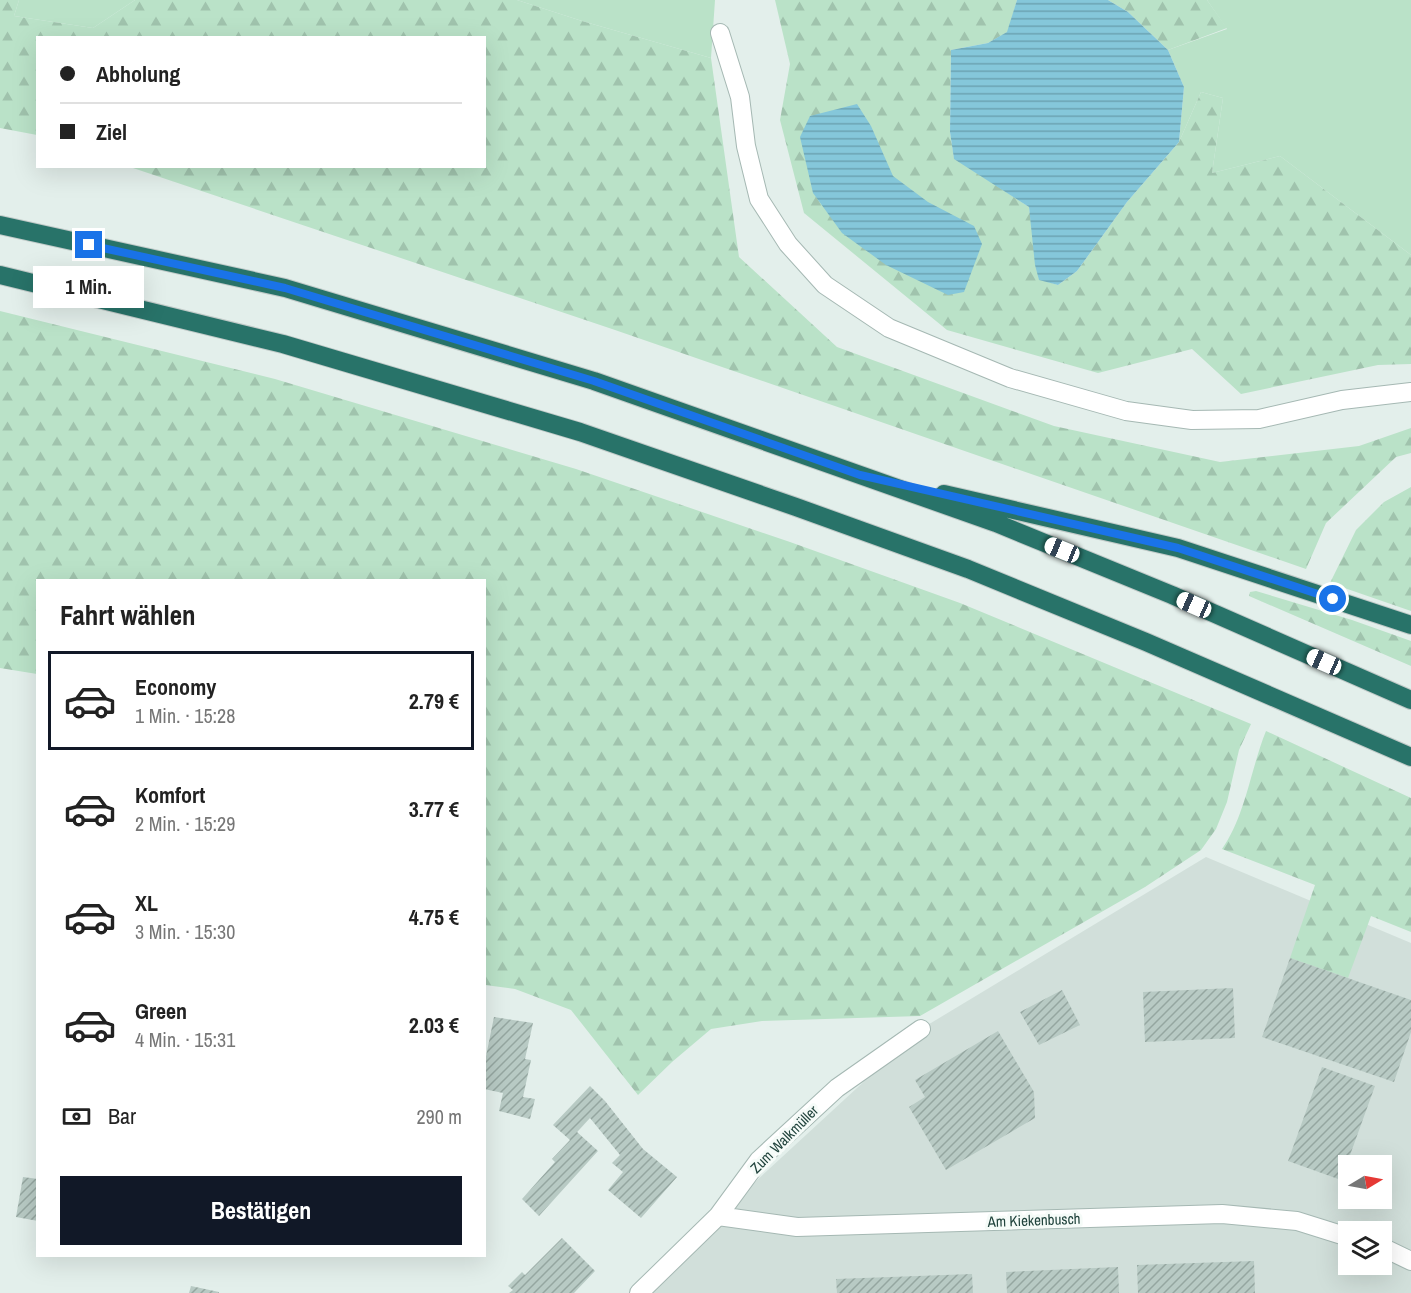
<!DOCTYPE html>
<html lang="de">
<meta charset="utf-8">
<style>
body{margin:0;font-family:"Archivo Narrow",sans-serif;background:#f2f2f2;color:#222;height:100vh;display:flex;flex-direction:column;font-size:22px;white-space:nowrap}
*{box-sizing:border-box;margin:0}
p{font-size:20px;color:#767676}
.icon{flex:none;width:33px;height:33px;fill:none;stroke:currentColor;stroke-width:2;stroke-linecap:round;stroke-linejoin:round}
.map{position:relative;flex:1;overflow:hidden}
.drawer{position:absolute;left:36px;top:579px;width:450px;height:678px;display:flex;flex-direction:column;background:#fff;border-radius:0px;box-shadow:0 6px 24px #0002}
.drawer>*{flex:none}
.hud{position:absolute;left:36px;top:36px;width:450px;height:132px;border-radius:0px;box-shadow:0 6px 24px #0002;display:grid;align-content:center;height:132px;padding:0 24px;background:#fff}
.needle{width:39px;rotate:80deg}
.controls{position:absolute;left:1338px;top:1155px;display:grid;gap:12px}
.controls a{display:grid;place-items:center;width:54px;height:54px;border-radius:0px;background:#fff;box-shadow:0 6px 24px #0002;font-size:30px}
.end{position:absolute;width:27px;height:27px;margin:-14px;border:8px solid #1a73e8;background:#fff;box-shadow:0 0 0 3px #fff}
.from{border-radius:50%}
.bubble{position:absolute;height:42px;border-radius:0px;background:#fff;box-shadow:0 6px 24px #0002;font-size:20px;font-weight:800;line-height:42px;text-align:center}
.car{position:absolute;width:18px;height:36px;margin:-18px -9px;border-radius:8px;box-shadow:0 0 4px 2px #0007;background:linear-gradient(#fff 24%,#345 0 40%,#fff 0 76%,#345 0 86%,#fff 0)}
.hud b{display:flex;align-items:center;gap:21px;height:57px;font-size:22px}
.hud b+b{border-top:2px solid #e0e0e0}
.hud i{width:15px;height:15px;background:#222}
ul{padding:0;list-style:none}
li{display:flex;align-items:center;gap:18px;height:99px;margin:0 12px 9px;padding:0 12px;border:3px solid transparent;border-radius:0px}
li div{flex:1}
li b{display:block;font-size:22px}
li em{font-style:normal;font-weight:800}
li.on{border-color:#111827}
li>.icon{width:54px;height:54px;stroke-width:1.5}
h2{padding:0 24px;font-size:27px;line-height:72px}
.pay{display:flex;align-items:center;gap:15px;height:66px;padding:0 24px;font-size:22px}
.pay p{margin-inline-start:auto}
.action{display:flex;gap:12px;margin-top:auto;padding:12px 24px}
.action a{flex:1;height:69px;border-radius:0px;background:#111827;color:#fff;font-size:24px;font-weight:800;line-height:69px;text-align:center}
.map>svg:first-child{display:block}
</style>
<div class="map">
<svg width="1411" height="1293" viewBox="0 0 1411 1293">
<defs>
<pattern id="forest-firs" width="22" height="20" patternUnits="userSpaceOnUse" patternTransform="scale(1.5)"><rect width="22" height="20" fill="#bae2c8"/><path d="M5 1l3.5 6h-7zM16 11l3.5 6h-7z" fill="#a0c3ad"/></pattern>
<pattern id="water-rules" width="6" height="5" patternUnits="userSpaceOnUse" patternTransform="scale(1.5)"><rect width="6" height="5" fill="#85c7da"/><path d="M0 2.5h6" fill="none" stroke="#6ca3b2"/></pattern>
<pattern id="building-hatch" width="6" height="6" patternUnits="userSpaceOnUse" patternTransform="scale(1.5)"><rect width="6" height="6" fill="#b8cac4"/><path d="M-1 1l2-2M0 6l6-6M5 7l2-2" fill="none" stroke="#95a6a0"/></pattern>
</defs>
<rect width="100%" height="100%" fill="#e3efeb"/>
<path fill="#d1dfda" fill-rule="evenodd" d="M 1206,857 L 1411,943 L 1411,1293 L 639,1293 L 718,1216 L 921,1029 ZM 1348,1166 L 1382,1166 L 1382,1198 L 1348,1198 ZM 1348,1232 L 1382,1232 L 1382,1264 L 1348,1264 Z"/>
<path fill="#bae2c8" d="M 19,0 L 135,0 L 93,28 L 14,16 Z
M 517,0 L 715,0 L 711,58 L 582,21 Z
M 1207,0 L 1411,0 L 1411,255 L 1280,156 L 1212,173 L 1223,98 L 1201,92 L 1179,142 L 1184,87 L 1168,50 L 1227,29 Z"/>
<path fill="url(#forest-firs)" d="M 0,0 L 19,0 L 14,16 L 93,28 L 135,0 L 517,0 L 582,21 L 711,58 L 739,257 L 837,347 L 1054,426 L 1220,462 L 1359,446 L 1411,428 L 1411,453 L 1396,457 L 1326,523 L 1306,569 L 615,330 L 130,167 L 484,166 L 484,38 L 38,38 L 37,135 L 0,128 Z
M 775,0 L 1017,0 L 1008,32 L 988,43 L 951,50 L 950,132 L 954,158 L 1029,207 L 1039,279 L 1058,285 L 1077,271 L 1127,202 L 1179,142 L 1201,92 L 1223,98 L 1212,173 L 1280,156 L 1411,255 L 1411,364 L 1378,365 L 1241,394 L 1192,349 L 1098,373 L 947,330 L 804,213 L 780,120 L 790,64 Z
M 1108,0 L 1207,0 L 1227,28 L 1168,50 L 1128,12 Z
M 0,311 L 275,379 L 576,469 L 790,542 L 960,603 L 1251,724 L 1239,750 L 1227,802 L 1216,829 L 1201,850 L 1145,887 L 920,1016 L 762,1021 L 711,1029 L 672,1062 L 638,1095 L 571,1010 L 515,989 L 485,985 L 484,580 L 38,580 L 37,674 L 0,668 Z
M 1411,487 L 1411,611 L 1330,583 L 1356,530 L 1384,502 Z
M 1256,591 L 1352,620 L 1411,641 L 1411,666 L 1249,596 L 1250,592 Z
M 1266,731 L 1411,798 L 1411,932 L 1371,916 L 1348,978 L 1290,958 L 1315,885 L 1222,849 C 1245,817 1251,768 1266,731 Z"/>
<path fill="url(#water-rules)" d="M 1017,0 L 1108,0 L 1128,12 L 1168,50 L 1184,87 L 1179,142 L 1127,202 L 1077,271 L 1058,285 L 1039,280 L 1035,265 L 1029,207 L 954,159 L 950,132 L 951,50 L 988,43 L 1007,32 Z
M 857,104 L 871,126 L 893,176 L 928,202 L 974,226 L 982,244 L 964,292 L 948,295 L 886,265 L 842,233 L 813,193 L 800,137 L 810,116 Z"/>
<path fill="url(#building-hatch)" d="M 1290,958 L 1411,1000 L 1411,1032 L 1394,1082 L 1262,1037 Z
M 1233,988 L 1235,1038 L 1145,1042 L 1143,992 Z
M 1062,990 L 1080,1025 L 1039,1045 L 1020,1012 Z
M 494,1017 L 533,1023 L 525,1059 L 531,1060 L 523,1097 L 535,1099 L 530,1119 L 499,1111 L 503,1093 L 484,1089 L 484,1066 Z
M 998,1031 L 1034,1092 L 1035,1118 L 946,1170 L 909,1107 L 925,1097 L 915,1080 Z
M 1322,1067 L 1375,1086 L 1341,1180 L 1288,1161 Z
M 590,1086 L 605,1101 L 643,1149 L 677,1177 L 641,1218 L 608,1190 L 623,1172 L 612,1163 L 620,1155 L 590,1118 L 577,1132 L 598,1151 L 539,1216 L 522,1199 L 555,1162 L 552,1159 L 570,1140 L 553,1125 Z
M 23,1177 L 38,1179 L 38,1221 L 16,1217 Z
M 562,1238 L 595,1271 L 574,1293 L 509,1293 L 513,1290 L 508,1286 L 522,1272 L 525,1275 Z
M 1254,1261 L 1255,1293 L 1138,1293 L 1137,1265 Z
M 1118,1267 L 1119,1293 L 1007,1293 L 1006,1272 Z
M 972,1274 L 973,1293 L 837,1293 L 836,1279 Z
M 191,1286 L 219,1292 L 219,1293 L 189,1293 Z"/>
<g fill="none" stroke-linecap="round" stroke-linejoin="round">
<g stroke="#a5b8b3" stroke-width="20">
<path id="minor" d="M 720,33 L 740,97 L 746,146 L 759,199 L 788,244 L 825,285 L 889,328 L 1010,378 L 1126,411 L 1192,420 L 1259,419 L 1342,400 L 1411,392
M 718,1216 L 797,1227 L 1222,1214 L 1297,1221 L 1348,1237
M 1382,1247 L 1411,1261
M 639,1293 L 718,1216 L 759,1160 L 837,1088 L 921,1029"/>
</g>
<g stroke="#c1cac8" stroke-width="20">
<path id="highway" d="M 0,225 L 285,288 L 594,381 L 996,523 L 1172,595 L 1411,700
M 0,275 L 283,344 L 580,432 L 796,507 L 968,569 L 1146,642 L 1411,757
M 944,494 L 1178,548 L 1411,625"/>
</g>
<use href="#minor" stroke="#fff" stroke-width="18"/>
<use href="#highway" stroke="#287369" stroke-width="18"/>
</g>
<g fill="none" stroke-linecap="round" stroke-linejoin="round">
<path stroke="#1a73e8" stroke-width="8" d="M 89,245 L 285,288 L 594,381 L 860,475 L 1178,548 L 1333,599"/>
</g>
<g text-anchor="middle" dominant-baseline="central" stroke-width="6" stroke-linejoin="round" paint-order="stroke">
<g font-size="15" fill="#20433c" stroke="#f5fbf8">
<text transform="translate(784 1139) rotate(-45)">Zum Walkmüller</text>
<text transform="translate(1034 1220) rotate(-2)">Am Kiekenbusch</text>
</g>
</g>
</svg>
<div class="controls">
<a><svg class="needle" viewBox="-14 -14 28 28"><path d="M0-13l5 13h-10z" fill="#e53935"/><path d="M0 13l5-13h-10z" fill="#767676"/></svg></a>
<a><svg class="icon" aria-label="layers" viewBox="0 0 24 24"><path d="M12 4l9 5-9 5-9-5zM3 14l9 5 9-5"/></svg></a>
</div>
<i class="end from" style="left:1333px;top:599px"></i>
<i class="end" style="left:89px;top:245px"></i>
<div class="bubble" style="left:33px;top:266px;width:111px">1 Min.</div>
<i class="car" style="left:1062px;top:550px;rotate:292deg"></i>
<i class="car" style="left:1194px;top:605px;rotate:294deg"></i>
<i class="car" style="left:1324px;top:662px;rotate:294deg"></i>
<div class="hud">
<b><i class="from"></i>Abholung</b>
<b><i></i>Ziel</b>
</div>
<section class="drawer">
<h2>Fahrt wählen</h2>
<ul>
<li class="on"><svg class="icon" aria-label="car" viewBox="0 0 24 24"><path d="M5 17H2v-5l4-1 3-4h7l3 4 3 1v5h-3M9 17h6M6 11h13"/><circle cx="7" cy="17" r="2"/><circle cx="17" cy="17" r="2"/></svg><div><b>Economy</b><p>1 Min. · 15:28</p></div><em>2.79 €</em></li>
<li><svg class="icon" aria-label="car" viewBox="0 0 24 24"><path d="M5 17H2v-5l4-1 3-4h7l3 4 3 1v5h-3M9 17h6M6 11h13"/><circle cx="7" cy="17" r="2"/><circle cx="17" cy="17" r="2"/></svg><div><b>Komfort</b><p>2 Min. · 15:29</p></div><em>3.77 €</em></li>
<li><svg class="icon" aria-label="car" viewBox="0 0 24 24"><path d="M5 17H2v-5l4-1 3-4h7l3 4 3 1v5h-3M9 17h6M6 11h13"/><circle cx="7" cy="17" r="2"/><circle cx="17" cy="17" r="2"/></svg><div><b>XL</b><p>3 Min. · 15:30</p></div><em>4.75 €</em></li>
<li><svg class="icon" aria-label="car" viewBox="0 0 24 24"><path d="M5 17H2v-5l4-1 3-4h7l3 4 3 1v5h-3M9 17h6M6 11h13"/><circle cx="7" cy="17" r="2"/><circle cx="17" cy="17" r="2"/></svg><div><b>Green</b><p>4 Min. · 15:31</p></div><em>2.03 €</em></li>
</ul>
<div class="pay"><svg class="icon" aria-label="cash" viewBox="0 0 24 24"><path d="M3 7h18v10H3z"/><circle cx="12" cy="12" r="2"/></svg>Bar<p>290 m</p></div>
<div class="action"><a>Bestätigen</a></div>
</section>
</div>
